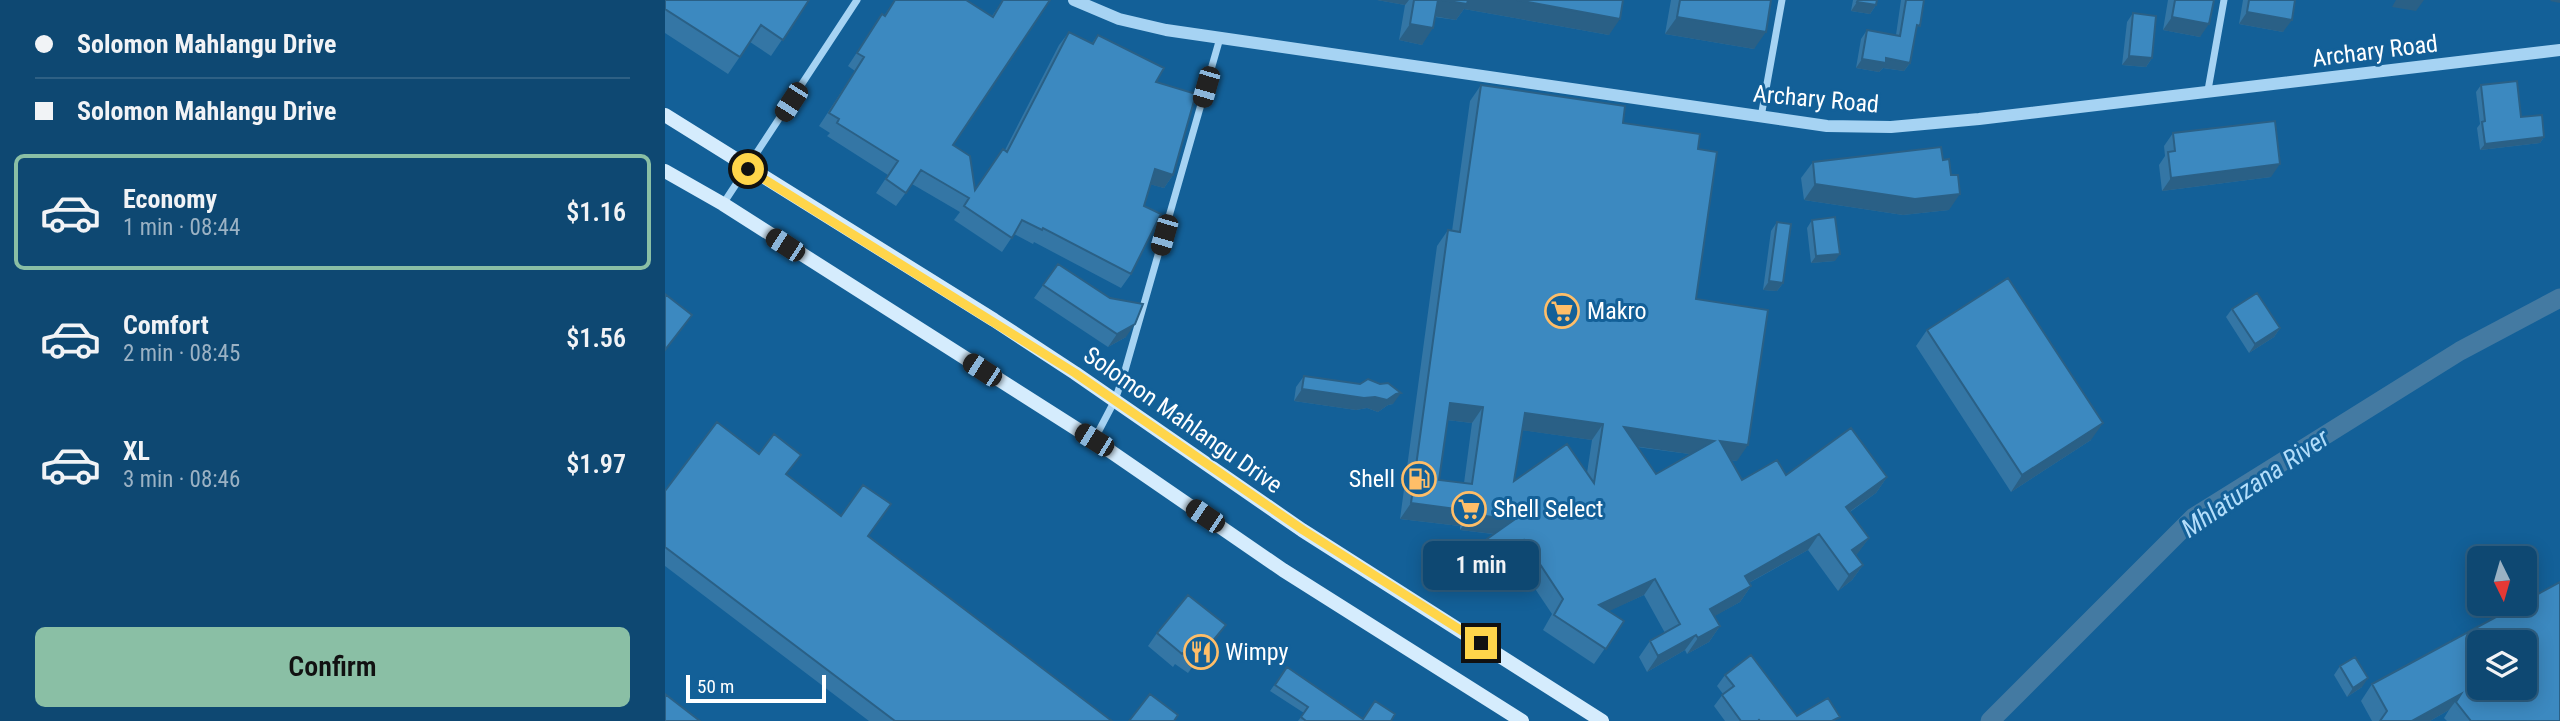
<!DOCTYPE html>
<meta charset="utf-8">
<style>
body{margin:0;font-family:"Roboto Condensed",sans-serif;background:#1c527a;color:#f1f3f6;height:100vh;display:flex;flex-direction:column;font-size:26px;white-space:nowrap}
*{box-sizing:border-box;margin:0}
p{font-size:23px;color:#9bb2c4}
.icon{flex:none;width:38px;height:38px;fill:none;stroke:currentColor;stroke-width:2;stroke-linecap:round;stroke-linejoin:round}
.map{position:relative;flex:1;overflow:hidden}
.panel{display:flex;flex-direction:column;background:#0e4872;width:665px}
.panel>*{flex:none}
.guide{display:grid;align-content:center;height:154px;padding:0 35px;background:#0e4872}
.needle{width:46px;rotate:175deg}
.buttons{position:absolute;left:1802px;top:546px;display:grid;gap:14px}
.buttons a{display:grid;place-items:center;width:70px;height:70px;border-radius:10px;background:#0e4872;box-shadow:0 4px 18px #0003,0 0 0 2px #2e6084;font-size:35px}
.scale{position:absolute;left:21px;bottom:18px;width:140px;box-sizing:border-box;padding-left:7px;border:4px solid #fff;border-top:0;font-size:19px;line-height:24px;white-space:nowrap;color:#fff;-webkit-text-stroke:5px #136098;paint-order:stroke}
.end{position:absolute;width:32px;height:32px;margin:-16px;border:9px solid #ffd54a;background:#111;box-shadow:0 0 0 4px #111}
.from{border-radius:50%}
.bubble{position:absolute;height:49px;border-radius:10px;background:#0e4872;box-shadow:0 4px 18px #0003,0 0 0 2px #2e6084;font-size:23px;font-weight:600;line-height:49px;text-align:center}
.car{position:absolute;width:21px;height:42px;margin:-21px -10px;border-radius:9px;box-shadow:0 0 5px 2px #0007;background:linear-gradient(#222 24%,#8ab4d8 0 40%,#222 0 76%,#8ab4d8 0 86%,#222 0)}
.guide b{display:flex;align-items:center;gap:24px;height:66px;font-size:26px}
.guide b+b{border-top:2px solid #2e6084}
.guide i{width:18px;height:18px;background:#f1f3f6}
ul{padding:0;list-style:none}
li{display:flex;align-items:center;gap:21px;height:116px;margin:0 14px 10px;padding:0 21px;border:4px solid transparent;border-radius:10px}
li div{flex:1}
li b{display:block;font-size:26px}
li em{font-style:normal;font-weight:600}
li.current{border-color:#8abfa5}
li>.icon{width:63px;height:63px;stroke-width:1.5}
.action{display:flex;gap:14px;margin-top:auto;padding:14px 35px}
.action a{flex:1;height:80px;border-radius:10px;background:#8abfa5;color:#111;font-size:28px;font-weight:600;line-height:80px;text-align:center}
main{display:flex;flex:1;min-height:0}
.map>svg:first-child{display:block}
</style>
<main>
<section class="panel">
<div class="guide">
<b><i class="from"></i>Solomon Mahlangu Drive</b>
<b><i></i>Solomon Mahlangu Drive</b>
</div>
<ul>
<li class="current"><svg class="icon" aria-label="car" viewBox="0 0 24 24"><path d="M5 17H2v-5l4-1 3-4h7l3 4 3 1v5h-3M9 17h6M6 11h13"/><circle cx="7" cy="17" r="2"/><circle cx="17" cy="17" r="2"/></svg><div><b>Economy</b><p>1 min · 08:44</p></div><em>$1.16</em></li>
<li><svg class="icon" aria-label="car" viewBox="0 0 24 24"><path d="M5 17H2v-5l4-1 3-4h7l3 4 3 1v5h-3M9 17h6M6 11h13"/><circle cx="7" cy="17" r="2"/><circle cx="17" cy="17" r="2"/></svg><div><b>Comfort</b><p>2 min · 08:45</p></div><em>$1.56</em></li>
<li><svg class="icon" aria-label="car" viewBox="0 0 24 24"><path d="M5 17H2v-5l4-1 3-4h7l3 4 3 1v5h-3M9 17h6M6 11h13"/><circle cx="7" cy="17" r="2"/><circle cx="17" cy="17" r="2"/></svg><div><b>XL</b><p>3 min · 08:46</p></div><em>$1.97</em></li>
</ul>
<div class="action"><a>Confirm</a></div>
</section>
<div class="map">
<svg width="1895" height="721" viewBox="0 0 1895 721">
<rect width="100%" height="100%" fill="#136098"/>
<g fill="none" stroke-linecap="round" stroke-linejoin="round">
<path stroke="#447aa2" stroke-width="19" d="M 1325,721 L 1529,517 L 1795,351 L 1895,298"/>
<path stroke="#a6d3f3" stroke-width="7" d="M 1543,90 L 1559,0
M 1096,117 L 1117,0
M 58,204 L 192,0
M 429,440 L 450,400 L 459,374 L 555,38"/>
<path stroke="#a6d3f3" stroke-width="12" d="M 409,0 L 454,19 L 501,30 L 1162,126 L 1226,127 L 1314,119 L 1895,50"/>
<path stroke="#d5ecfd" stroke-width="14" d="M 0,115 L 329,320 L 410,373 L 637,530 L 937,721
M 0,171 L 58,204 L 429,440 L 618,570 L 857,721"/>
</g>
<path fill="#3476a5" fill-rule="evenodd" d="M 0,0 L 144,0 L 106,56 L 85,42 L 63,74 L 0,33 Z
M 230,0 L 301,0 L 327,16 L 338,0 L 385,0 L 288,145 L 310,190 L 340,150 L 394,45 L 404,32 L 427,43 L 433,35 L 491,82 L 508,175 L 499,188 L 485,184 L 479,206 L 466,274 L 456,288 L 369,242 L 368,244 L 349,234 L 337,252 L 289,220 L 295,212 L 247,184 L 231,206 L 211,193 L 223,175 L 162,136 L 165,133 L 154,126 L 190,71 L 183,66 L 217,14 L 219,16 Z
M 712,0 L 958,0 L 944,35 L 799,9 L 791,20 L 770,17 L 757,45 L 734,40 L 740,5 Z
M 1006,0 L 1106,0 L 1089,49 L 1000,34 Z
M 1188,0 L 1212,0 L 1211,5 L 1205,14 L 1186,11 Z
M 1236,0 L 1259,0 L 1251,32 L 1245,63 L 1239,71 L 1218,68 L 1214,72 L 1191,68 L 1196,39 L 1202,30 L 1231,35 Z
M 1503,0 L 1549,0 L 1535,37 L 1498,30 Z
M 1578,0 L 1630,0 L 1618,32 L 1574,24 Z
M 1468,13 L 1487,58 L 1481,67 L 1457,65 L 1462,22 Z
M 816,85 L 958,123 L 1033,149 L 1031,299 L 1072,461 L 1066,460 L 1077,480 L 1121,475 L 1222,477 L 1211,493 L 1185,512 L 1204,538 L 1191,555 L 1198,565 L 1187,580 L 1173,591 L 1143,550 L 1084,583 L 1086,586 L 1075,602 L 1049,616 L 1055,626 L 1044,642 L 1022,654 L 1020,650 L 982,672 L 974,657 L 985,641 L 1000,633 L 979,595 L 943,611 L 959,621 L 929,664 L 878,630 L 887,614 L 848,556 L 821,575 L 801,561 L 812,546 L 828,534 L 795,530 L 795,526 L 735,519 L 772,246 L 783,230 L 787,231 L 805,101 ZM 782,420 L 807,423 L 799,483 L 774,480 ZM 857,430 L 927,440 L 922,473 L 849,481 ZM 972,447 L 1001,451 L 1025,454 L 991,474 Z
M 1816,85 L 1879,137 L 1875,143 L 1815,150 L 1812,128 L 1815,124 L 1811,92 Z
M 1508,133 L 1606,177 L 1497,191 L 1494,165 L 1500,156 L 1499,146 Z
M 1148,162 L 1284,210 L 1238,215 L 1139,200 L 1136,178 Z
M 1147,220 L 1170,261 L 1146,263 L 1142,228 Z
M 1112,222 L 1118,283 L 1112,291 L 1098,290 L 1106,231 Z
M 393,264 L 461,337 L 443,347 L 369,298 Z
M 1567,309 L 1615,328 L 1609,337 L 1584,353 L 1561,317 Z
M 1262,330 L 1426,440 L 1346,492 L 1251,346 Z
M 639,376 L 728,404 L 723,405 L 713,412 L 702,408 L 691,410 L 629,401 L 631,387 Z
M 94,454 L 122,475 L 447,721 L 204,721 L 0,566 L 0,491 Z
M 1855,604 L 1895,721 L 1782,721 L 1779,718 L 1784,710 L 1765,721 L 1707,721 L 1696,701 L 1707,684 Z
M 561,625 L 523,673 L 510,664 L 508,667 L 483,646 L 492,633 Z
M 1675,666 L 1697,687 L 1682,697 L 1669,675 Z
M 622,667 L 698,719 L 726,721 L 633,721 L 639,713 L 605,691 Z
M 1060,675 L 1132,716 L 1171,721 L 1060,721 L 1049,706 L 1058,694 L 1052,686 Z"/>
<path fill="#2a6086" d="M 712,0 L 744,0 L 740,5 Z
M 773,0 L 852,0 L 955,19 L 944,35 L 799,9 L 791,20 L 762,15 Z
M 1731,0 L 1759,0 L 1751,11 L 1727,7 Z
M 1886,0 L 1895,0 L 1895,3 L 1885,1 Z
M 1192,2 L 1211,5 L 1205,14 L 1186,11 Z
M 1582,12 L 1627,20 L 1618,32 L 1574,24 Z
M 1012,17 L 1101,32 L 1089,49 L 1000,34 Z
M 1507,17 L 1544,24 L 1535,37 L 1498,30 Z
M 745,24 L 768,28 L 757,45 L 734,40 Z
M 1464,56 L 1487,58 L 1481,67 L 1457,65 Z
M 1221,58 L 1245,63 L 1239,71 L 1218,68 L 1214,72 L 1191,68 L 1197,59 Z
M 1879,137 L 1875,143 L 1815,150 L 1820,144 Z
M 1615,164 L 1606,177 L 1497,191 L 1506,178 Z
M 490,169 L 508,175 L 499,188 L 480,183 Z
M 1150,184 L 1295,194 L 1284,210 L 1238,215 L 1139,200 Z
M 1175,254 L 1170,261 L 1146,263 L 1151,256 Z
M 1104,281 L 1118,283 L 1112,291 L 1098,290 Z
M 470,324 L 461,337 L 443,347 L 452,334 Z
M 1615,328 L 1609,337 L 1584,353 L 1590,344 Z
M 637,389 L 736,393 L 728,404 L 723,405 L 713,412 L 702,408 L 691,410 L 629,401 Z
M 785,403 L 818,407 L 807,423 L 774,419 Z
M 860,413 L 938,424 L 927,440 L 849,429 Z
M 1438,423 L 1426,440 L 1346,492 L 1357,475 Z
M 959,427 L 1049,441 L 1038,456 L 948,443 Z
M 1055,441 L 1083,445 L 1072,461 L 1044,457 Z
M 1222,477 L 1211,493 L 1170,522 L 1181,507 Z
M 746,503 L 806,511 L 795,526 L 735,519 Z
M 806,514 L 849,520 L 838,535 L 795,530 Z
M 1154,534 L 1143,550 L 1069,591 L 1080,576 Z
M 1204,538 L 1193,553 L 1176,566 L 1187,550 Z
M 859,540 L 848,556 L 821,575 L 832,560 Z
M 1198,565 L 1187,580 L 1173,591 L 1184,575 Z
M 990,579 L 979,595 L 923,621 L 934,605 Z
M 1086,586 L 1075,602 L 1034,625 L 1045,609 Z
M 561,625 L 552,638 L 523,673 L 532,660 Z
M 1055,626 L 1044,642 L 1022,654 L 1033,638 Z
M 1031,635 L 1020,650 L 982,672 L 993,656 Z
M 1703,678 L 1697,687 L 1682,697 L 1688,688 Z
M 1796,694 L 1784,710 L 1765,721 L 1747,721 Z"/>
<path fill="#3c89c0" stroke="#2a6086" stroke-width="2" fill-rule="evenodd" d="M 0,0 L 144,0 L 118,40 L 96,25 L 75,57 L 0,9 Z
M 230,0 L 301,0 L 328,17 L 338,0 L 385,0 L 288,145 L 305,156 L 310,190 L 338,149 L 342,152 L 404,32 L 428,44 L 433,35 L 499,68 L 491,82 L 531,94 L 508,175 L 490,169 L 479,206 L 496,214 L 466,274 L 378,228 L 377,230 L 357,220 L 347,238 L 299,206 L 304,198 L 256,170 L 241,193 L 221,179 L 233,161 L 172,123 L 174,119 L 164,113 L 199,57 L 192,53 L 217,14 L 220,16 Z
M 749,0 L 773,0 L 768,28 L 745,24 Z
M 777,0 L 803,0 L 802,4 Z
M 852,0 L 958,0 L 955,19 Z
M 1015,0 L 1106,0 L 1101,32 L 1012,17 Z
M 1193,0 L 1212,0 L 1211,5 L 1192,2 Z
M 1241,0 L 1259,0 L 1255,26 L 1252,25 L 1245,63 L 1221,58 L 1221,63 L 1197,59 L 1202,30 L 1235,36 Z
M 1510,0 L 1549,0 L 1544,24 L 1507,17 Z
M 1584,0 L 1630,0 L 1627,20 L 1582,12 Z
M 1468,13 L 1491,16 L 1487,58 L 1464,56 Z
M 1852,81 L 1856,117 L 1877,115 L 1879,137 L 1820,144 L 1817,122 L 1820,121 L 1816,85 Z
M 816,85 L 960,106 L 958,123 L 1035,134 L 1033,149 L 1052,152 L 1031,299 L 1103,310 L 1083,445 L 1055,441 L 1077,480 L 1112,460 L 1121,475 L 1186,428 L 1222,477 L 1181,507 L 1204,538 L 1187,550 L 1198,565 L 1184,575 L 1154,534 L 1080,576 L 1086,586 L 1045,609 L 1055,626 L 1033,638 L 1031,635 L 993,656 L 985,641 L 1015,624 L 990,579 L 934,605 L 959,621 L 941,649 L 889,615 L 898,599 L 859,540 L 832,560 L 812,546 L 849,520 L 806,514 L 806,511 L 746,503 L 783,230 L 795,232 ZM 785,403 L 818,407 L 807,484 L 774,480 ZM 860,413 L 938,424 L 929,483 L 902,444 L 849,481 ZM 959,427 L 1049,441 L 991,474 Z
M 1610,121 L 1615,164 L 1506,178 L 1503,152 L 1510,151 L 1508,133 Z
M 1276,147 L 1278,160 L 1284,159 L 1286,175 L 1293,175 L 1295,194 L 1250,199 L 1150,184 L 1148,162 Z
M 1170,217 L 1175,254 L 1151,256 L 1147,220 Z
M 1112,222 L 1126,224 L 1118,283 L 1104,281 Z
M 393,264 L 445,298 L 478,304 L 470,324 L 452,334 L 378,285 Z
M 1343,278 L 1438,423 L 1357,475 L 1262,330 Z
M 1592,293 L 1615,328 L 1590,344 L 1567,309 Z
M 0,294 L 27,315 L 0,350 Z
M 639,376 L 695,384 L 703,379 L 715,384 L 723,383 L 736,393 L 731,394 L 722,400 L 710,397 L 699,398 L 637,389 Z
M 52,422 L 94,454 L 109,434 L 136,455 L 121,474 L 176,516 L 198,485 L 226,504 L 203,536 L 447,721 L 230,721 L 0,547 L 0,491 Z
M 1895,582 L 1895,721 L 1806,721 L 1791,702 L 1796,694 L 1747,721 L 1715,721 L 1722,711 L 1707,684 L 1855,604 L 1860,604 L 1860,601 ZM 1815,642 L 1860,642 L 1860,688 L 1815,688 Z
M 523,595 L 561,625 L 532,660 L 520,651 L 517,654 L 492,633 Z
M 1086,655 L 1132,716 L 1163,698 L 1175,717 L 1167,721 L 1095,721 L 1094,720 L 1093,721 L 1076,721 L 1057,695 L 1069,686 L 1060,675 Z
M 1690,657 L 1703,678 L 1688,688 L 1675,666 Z
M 622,667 L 698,719 L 710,701 L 730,714 L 726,721 L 641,721 L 636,717 L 643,707 L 610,685 Z
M 0,694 L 35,721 L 0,721 Z
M 485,694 L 513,715 L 509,721 L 464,721 Z"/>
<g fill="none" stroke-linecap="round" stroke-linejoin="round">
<path stroke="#ffd54a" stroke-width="9" d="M 83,169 L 410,373 L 638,530 L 816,643"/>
</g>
<defs>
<g id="supermarket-ring" transform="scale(1.75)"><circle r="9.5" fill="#136098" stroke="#ffbe68" stroke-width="1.5"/><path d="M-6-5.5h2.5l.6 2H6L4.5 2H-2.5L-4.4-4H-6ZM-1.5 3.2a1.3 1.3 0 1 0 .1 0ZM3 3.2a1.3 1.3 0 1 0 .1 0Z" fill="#ffbe68"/></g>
<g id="fuel-ring" transform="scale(1.75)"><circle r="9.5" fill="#136098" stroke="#ffbe68" stroke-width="1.5"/><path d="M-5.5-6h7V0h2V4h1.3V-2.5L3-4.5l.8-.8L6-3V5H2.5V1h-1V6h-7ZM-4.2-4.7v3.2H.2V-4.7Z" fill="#ffbe68"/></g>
<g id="restaurant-ring" transform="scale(1.75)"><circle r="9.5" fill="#136098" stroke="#ffbe68" stroke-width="1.5"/><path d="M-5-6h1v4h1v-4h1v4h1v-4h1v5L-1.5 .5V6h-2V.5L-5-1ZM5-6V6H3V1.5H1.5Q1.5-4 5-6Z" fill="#ffbe68"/></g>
</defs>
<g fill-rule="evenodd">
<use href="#supermarket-ring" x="897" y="311"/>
<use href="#fuel-ring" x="754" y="479"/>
<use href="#supermarket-ring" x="804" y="509"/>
<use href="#restaurant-ring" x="536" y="652"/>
</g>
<g text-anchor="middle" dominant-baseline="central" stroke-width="6" stroke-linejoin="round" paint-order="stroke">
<g font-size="24" fill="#fff" stroke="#136098">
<text transform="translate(1710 51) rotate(-7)">Archary Road</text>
<text transform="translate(1151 99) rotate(5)">Archary Road</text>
<text transform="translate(518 420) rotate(35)">Solomon Mahlangu Drive</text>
</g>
<g font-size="24" fill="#fff" stroke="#136098" text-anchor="start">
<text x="922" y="311">Makro</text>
<text x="730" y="479" text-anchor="end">Shell</text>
<text x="828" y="509">Shell Select</text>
<text x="560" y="652">Wimpy</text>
</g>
<g font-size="26" font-style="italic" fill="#b2ddfa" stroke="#136098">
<text transform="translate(1590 483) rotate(-34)">Mhlatuzana River</text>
</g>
</g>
</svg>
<div class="buttons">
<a><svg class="needle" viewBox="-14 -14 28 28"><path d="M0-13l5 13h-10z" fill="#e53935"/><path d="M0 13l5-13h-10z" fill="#9bb2c4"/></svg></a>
<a><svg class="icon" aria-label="layers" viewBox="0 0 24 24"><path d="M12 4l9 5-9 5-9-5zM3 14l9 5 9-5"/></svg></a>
</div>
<div class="scale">50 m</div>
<i class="end from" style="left:83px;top:169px"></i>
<i class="end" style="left:816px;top:643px"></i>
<div class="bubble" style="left:758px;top:541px;width:116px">1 min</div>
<i class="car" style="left:541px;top:87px;rotate:196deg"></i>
<i class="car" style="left:126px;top:102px;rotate:213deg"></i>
<i class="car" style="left:499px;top:235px;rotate:196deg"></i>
<i class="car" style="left:120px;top:245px;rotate:303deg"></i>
<i class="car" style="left:317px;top:370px;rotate:303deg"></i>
<i class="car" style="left:429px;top:440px;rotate:302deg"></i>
<i class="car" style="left:540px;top:516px;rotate:304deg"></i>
</div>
</main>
